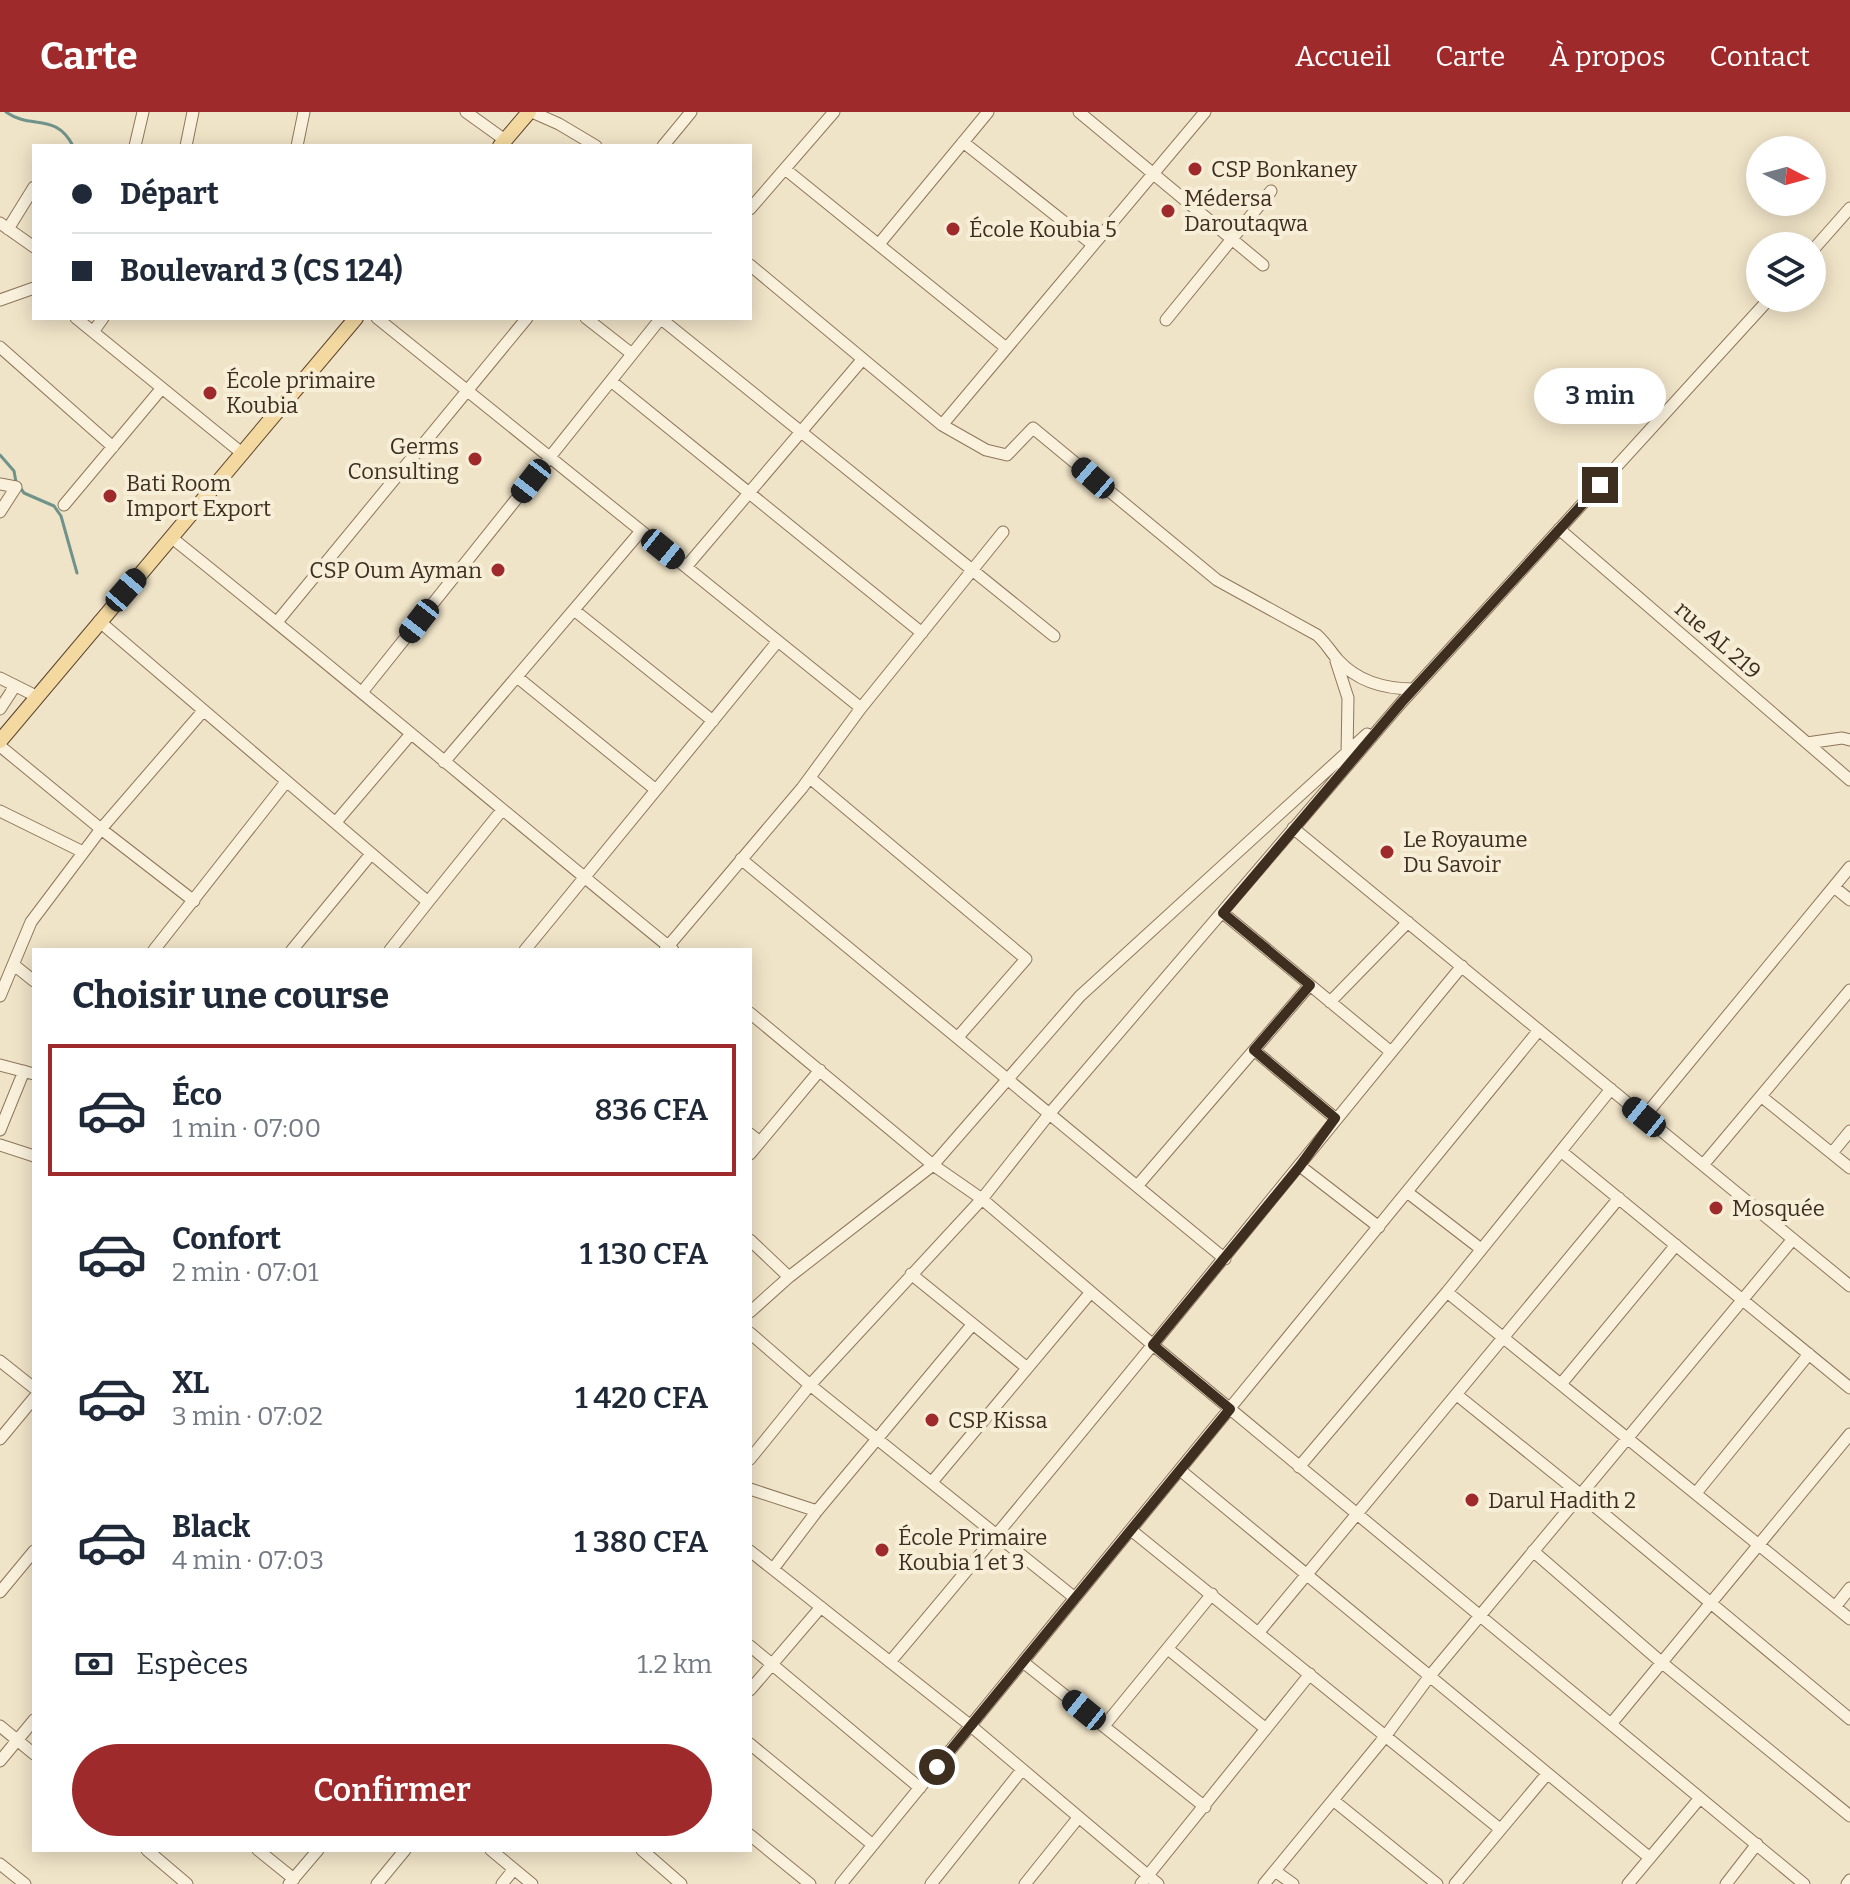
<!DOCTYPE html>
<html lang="fr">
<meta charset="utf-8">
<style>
body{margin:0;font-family:Bitter,serif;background:#f2f2f3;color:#1f2937;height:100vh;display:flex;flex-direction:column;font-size:30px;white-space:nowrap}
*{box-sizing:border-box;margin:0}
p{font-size:26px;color:#747a83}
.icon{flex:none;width:44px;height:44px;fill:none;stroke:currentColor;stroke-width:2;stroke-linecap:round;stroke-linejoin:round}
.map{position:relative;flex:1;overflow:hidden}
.side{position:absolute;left:32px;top:836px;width:720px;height:904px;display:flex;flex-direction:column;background:#fff;border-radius:0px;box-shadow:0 4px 20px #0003}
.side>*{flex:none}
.top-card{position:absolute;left:32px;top:32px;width:720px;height:176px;border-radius:0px;box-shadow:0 4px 20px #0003;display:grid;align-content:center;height:176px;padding:0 40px;background:#fff}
.needle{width:52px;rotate:96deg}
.fabs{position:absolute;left:1746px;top:24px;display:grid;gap:16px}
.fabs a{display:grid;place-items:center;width:80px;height:80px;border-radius:50%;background:#fff;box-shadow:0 4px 20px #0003;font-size:40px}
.end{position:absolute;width:36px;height:36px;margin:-18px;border:10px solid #3d2e20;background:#fff;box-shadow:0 0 0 4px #fff}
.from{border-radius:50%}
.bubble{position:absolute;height:56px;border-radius:28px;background:#fff;box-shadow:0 4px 20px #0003;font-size:26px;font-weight:600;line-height:56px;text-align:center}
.car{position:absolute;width:24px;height:48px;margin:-24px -12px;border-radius:10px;box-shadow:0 0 6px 2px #0007;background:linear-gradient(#222 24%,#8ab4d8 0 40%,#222 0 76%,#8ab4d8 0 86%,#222 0)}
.top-card b{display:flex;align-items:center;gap:28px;height:76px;font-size:30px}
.top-card b+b{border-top:2px solid #e0e1e3}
.top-card i{width:20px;height:20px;background:#1f2937}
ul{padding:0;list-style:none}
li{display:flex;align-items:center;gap:24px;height:132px;margin:0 16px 12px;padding:0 24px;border:4px solid transparent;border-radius:0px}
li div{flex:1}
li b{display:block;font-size:30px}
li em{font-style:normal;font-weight:600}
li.current{border-color:#9e2a2b}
li>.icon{width:72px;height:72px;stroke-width:1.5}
h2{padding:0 40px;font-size:36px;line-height:96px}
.pay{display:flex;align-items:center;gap:20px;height:88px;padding:0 40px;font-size:30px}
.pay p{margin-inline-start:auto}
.button{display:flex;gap:16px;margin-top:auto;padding:16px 40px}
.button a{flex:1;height:92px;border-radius:48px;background:#9e2a2b;color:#fff;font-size:32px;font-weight:600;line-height:92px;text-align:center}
header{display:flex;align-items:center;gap:48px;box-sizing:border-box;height:112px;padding:0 40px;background:#9e2a2b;color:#fff}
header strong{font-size:38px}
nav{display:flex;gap:44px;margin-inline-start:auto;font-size:28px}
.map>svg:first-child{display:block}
</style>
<header>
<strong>Carte</strong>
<nav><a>Accueil</a><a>Carte</a><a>À propos</a><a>Contact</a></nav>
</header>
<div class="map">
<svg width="1850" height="1772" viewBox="0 0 1850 1772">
<rect width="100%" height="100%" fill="#f0e4c8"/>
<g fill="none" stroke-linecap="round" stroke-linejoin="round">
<path stroke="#6f938a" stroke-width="3" d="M 6,0 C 31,18 56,0 73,34
M 0,343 L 14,359 L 16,370 L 24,381 L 54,394 L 61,404 L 77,461"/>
<g stroke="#8d765c" stroke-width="13">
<path id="minor" d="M 466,0 L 505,28
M 532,0 L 559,12 L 596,34
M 1079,0 L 1263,153
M 963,30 L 1092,132
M 135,34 L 143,0
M 186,34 L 193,0
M 297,34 L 304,0
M 663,34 L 691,0
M 785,57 L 1005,235
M 750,97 L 834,0
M 0,111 L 34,135
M 8,117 L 34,75
M 879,132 L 988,0
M 1812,139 L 1850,96
M 750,153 L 942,313 L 986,338 L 1007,343 L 1033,316 L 1217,468 L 1317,523 C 1326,531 1330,539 1338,548 C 1358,570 1385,577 1414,577
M 0,188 L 34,176
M 76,206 L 243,342
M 377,206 L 861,596
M 586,206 L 632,242
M 660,206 L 1054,524
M 1166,208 L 1271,79
M 93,220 L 103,206
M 0,235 L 113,335
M 611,269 L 922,521
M 942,313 L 1205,0
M 0,372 L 16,375 L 0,400
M 64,393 L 162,276
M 1559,417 L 1850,668
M 172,426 C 341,561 505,701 673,838
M 686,455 L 862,248
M 574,498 L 713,609
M 99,509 L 428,790 L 502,698
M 277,510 L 527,206
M 1336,549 L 1348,586 L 1347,642
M 517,565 L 656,678
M 0,566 L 38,585
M 363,579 L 661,206
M 0,597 L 15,574
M 1807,631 L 1842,626 L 1850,628
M 0,634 L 101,717 L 194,789
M 444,650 L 641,419
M 810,666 L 1026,847 L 958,925
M 0,699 L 83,740
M 336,710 L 410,623
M 1293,716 L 1850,1174
M 741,747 L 1225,1147
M 1834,775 L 1850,788
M 1223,801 L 1391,940
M 154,838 L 286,670
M 292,838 L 371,742
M 390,838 L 428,790
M 525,838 L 778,529
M 665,838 L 802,676 L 861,596 L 1003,420
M 14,853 L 34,869
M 0,884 L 31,810 L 101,717 L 203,599
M 1330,890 L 1408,810
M 750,901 L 933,1053 L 982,1087 L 1153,1233 L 1804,1772
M 1254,938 L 1335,1006
M 0,953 L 34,962
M 1762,985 L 1850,1056
M 1644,1005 L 1850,755
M 0,1018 L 24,959
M 750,1022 L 760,1030
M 0,1033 L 34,1044
M 1562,1040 L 1850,1276
M 1832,1041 L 1850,1019
M 750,1042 L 820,958
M 1703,1053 L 1850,878
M 1300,1054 L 1379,1115
M 1138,1073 L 1310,873
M 1407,1080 L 1481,1137
M 750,1128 L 789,1165
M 911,1162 L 1026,1255
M 1447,1180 L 1850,1507
M 750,1200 L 789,1165 L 933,1053 L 1080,884 L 1367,622
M 750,1221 L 810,1273 L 1075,1486
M 0,1249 L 34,1276
M 1561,1272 L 1676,1133
M 1457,1283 L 1580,1382 L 1850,1607
M 0,1327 L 34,1286
M 750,1347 L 810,1273 L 982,1087 L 1050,1001 L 1401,591 L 1770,186
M 1299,1355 L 1447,1180 L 1611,977
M 1180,1358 L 1650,1746
M 932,1370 L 1091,1180
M 750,1377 L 817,1399
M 1696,1381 L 1809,1242
M 1131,1418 L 1500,1717
M 750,1439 L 971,1614 L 1158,1772
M 1533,1439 L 1661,1550 L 1850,1704
M 773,1457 L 817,1399 L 972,1213
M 0,1480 L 34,1439
M 1835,1495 L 1850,1476
M 1259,1520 L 1619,1086
M 750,1534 L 920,1676
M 1168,1537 L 1266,1617
M 890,1550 C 1084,1321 1271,1086 1462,854
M 1023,1550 L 1205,1695
M 750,1578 L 821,1495
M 1611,1612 L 1850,1322
M 0,1614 L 34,1642
M 1104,1614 L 1212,1482
M 750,1632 L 873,1733
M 0,1649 L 34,1608
M 1333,1688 L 1437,1772
M 750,1723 L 810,1772
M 147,1738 L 187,1772
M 258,1738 L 294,1767
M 491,1738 L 532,1772
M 642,1738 L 681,1772
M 0,1752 L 25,1772
M 1275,1759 L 1293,1772
M 289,1772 L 318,1738
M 377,1772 L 405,1738
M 502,1772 L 514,1757
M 841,1772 L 1539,918
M 931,1772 L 1021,1659
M 1025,1772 L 1078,1706
M 1141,1772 L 1310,1562
M 1264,1772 L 1384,1626 L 1429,1565 L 1793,1127
M 1455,1772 L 1547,1662
M 1628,1772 L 1700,1686
M 1726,1772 L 1757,1732
M 1847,1772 L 1850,1768"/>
</g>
<g stroke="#5b4430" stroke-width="16">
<path id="major" d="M 500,34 L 529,0
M 0,629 L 356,206"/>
</g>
<use href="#minor" stroke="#faf1dc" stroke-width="11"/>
<use href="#major" stroke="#f3d9a0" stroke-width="14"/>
</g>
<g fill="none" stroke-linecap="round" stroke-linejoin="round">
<path stroke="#3d2e20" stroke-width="10" d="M 937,1655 L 1230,1297 L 1153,1233 L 1300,1054 L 1335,1006 L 1254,938 L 1310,873 L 1223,801 L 1401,591 L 1600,373"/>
</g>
<g fill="#9e2a2b" stroke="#f7eed8" stroke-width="3">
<circle cx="1195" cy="57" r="8"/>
<circle cx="1168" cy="99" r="8"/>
<circle cx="953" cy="117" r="8"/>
<circle cx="210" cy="281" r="8"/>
<circle cx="475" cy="347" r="8"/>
<circle cx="110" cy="384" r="8"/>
<circle cx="498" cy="458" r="8"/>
<circle cx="1387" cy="740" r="8"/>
<circle cx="1716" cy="1096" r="8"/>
<circle cx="932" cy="1308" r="8"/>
<circle cx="1472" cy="1388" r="8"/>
<circle cx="882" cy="1438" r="8"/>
</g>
<g text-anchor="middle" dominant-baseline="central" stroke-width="8" stroke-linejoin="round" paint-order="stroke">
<g font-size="22" fill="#3d2e20" stroke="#f7eed8" text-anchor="start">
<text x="1211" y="57">CSP Bonkaney</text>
<text x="1184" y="86">Médersa<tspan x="1184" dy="25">Daroutaqwa</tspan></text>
<text x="969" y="117">École Koubia 5</text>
<text x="226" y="268">École primaire<tspan x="226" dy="25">Koubia</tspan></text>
<text x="459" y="334" text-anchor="end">Germs<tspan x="459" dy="25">Consulting</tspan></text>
<text x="126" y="371">Bati Room<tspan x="126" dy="25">Import Export</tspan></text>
<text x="482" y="458" text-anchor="end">CSP Oum Ayman</text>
<text x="1403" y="727">Le Royaume<tspan x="1403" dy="25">Du Savoir</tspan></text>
<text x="1732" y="1096">Mosquée</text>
<text x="948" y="1308">CSP Kissa</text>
<text x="1488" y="1388">Darul Hadith 2</text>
<text x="898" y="1425">École Primaire<tspan x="898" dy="25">Koubia 1 et 3</tspan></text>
</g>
<g font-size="22" fill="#3d2e20" stroke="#f7eed8">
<text transform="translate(1718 528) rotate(41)">rue AL 219</text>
</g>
</g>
</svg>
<div class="fabs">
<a><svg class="needle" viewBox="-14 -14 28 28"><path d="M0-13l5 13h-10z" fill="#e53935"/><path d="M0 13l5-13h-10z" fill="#747a83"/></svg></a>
<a><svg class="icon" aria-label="layers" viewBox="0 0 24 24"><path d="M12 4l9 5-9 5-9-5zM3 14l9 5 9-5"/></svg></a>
</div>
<i class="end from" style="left:937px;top:1655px"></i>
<i class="end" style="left:1600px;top:373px"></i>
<div class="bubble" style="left:1534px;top:256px;width:132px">3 min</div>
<i class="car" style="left:1093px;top:366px;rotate:311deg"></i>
<i class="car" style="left:531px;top:369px;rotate:218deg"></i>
<i class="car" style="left:663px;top:437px;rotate:129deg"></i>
<i class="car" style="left:126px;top:478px;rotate:41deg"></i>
<i class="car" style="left:419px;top:509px;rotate:218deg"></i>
<i class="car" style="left:1644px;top:1005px;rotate:309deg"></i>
<i class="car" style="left:1084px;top:1598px;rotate:309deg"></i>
<div class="top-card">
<b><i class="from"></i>Départ</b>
<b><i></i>Boulevard 3 (CS 124)</b>
</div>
<section class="side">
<h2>Choisir une course</h2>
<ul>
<li class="current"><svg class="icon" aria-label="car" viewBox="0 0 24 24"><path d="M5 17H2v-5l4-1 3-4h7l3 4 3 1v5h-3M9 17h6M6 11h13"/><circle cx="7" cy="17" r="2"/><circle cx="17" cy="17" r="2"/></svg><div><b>Éco</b><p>1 min · 07:00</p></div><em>836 CFA</em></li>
<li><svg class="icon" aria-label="car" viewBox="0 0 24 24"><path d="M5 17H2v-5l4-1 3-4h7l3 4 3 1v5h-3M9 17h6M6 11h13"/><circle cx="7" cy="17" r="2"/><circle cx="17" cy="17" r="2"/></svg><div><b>Confort</b><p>2 min · 07:01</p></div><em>1 130 CFA</em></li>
<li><svg class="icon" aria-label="car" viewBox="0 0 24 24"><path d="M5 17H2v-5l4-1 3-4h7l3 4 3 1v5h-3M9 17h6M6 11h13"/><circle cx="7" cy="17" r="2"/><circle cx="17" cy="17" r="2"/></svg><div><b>XL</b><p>3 min · 07:02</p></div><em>1 420 CFA</em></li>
<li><svg class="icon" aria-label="car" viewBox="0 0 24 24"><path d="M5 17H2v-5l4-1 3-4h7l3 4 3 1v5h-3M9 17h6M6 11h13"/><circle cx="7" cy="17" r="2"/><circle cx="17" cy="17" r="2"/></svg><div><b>Black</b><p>4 min · 07:03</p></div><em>1 380 CFA</em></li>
</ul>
<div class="pay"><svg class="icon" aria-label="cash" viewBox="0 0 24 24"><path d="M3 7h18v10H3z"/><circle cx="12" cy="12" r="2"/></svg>Espèces<p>1.2 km</p></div>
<div class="button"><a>Confirmer</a></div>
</section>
</div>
